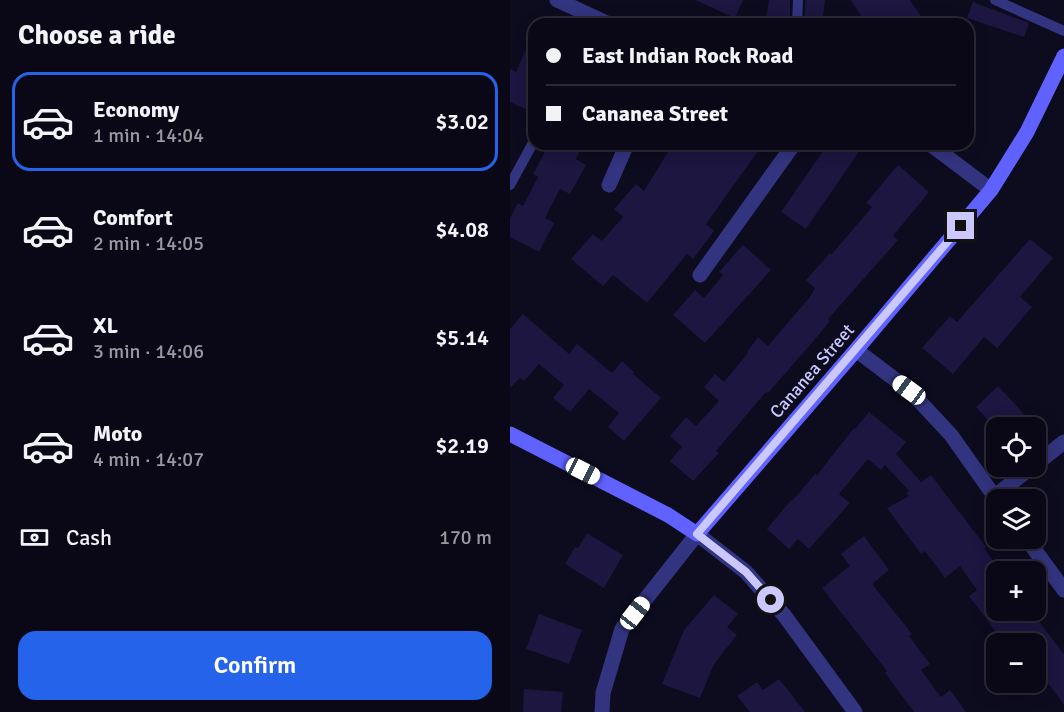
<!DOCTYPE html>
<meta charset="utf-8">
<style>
body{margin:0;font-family:Signika,sans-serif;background:#13111f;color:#f1f3f6;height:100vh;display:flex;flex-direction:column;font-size:22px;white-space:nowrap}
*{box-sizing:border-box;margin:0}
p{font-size:20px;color:#999aa1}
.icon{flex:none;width:33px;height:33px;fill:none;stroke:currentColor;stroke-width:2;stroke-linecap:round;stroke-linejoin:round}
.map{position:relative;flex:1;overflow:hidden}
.sheet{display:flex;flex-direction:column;background:#0a0816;width:510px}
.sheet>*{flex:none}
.top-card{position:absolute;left:18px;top:18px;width:446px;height:132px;border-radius:18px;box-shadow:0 3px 15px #0003,0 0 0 2px #2a2935;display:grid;align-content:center;height:132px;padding:0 18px;background:#0a0816}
.buttons{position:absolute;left:476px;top:417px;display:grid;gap:12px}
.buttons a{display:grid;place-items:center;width:60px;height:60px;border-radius:12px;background:#0a0816;box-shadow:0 3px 15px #0003,0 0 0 2px #2a2935;font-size:30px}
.end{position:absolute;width:27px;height:27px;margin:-14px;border:8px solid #cbc8ff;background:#111;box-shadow:0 0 0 3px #111}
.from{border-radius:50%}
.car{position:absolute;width:18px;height:36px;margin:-18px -9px;border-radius:8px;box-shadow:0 0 4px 2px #0007;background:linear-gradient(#fff 24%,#345 0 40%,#fff 0 76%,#345 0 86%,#fff 0)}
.top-card b{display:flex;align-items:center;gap:21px;height:57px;font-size:22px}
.top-card b+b{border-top:2px solid #2a2935}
.top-card i{width:15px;height:15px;background:#f1f3f6}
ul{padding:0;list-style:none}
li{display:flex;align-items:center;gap:18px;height:99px;margin:0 12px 9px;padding:0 6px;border:3px solid transparent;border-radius:18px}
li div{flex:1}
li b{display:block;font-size:22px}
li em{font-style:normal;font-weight:600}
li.on{border-color:#2563eb}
li>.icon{width:54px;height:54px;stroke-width:1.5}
h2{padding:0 18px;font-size:27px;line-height:72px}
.pay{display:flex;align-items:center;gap:15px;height:66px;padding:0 18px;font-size:22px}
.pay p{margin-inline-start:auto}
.cta{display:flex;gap:12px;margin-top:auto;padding:12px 18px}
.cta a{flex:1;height:69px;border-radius:18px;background:#2563eb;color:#fff;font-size:24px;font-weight:600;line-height:69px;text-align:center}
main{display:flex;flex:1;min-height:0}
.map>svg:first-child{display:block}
</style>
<main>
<section class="sheet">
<h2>Choose a ride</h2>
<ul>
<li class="on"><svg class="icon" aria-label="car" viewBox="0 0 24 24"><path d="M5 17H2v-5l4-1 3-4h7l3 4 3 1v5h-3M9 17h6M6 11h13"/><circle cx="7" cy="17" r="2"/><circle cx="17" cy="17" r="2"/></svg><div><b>Economy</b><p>1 min · 14:04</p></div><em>$3.02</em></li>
<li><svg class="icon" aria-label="car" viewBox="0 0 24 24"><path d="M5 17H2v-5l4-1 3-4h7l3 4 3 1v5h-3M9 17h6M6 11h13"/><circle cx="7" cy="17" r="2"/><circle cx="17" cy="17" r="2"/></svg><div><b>Comfort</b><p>2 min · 14:05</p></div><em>$4.08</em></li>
<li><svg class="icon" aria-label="car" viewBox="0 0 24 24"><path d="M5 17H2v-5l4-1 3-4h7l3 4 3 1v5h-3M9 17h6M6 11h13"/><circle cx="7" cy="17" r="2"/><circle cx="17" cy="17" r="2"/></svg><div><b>XL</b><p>3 min · 14:06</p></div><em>$5.14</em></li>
<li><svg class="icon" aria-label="car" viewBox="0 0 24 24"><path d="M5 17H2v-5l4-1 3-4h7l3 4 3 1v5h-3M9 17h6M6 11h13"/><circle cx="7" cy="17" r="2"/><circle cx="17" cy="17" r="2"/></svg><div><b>Moto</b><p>4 min · 14:07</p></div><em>$2.19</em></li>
</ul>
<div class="pay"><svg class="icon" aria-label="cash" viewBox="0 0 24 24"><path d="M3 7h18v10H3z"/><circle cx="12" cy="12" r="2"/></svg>Cash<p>170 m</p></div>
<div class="cta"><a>Confirm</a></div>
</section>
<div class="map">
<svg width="554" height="712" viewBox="0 0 554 712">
<rect width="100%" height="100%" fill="#0d0b1e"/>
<path fill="#1c1640" d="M 185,0 L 233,0 L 225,18 Z
M 259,0 L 280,0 L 280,24 L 255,24 Z
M 295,0 L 315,0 L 312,24 L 295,24 Z
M 341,0 L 400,0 L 416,24 L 356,24 Z
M 463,2 L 519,23 L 514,37 L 457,18 Z
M 24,31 L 24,92 L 16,109 L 0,102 L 0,69 L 6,72 Z
M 39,144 L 73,144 L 66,159 L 76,165 L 60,194 L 50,189 L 35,218 L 44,223 L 29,252 L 0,237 L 0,218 L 8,203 L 13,206 L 28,177 L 23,174 Z
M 163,144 L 253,144 L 196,224 L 204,231 L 183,259 L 177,254 L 137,303 L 103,275 L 93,286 L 61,259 L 83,234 L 92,241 L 113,217 L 104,209 L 126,184 L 134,191 Z
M 318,144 L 354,144 L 296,229 L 271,212 Z
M 388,165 L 419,192 L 383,236 L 388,240 L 318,319 L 320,321 L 306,338 L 258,393 L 256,392 L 206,451 L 209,453 L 183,481 L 160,461 L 172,447 L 160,436 L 176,417 L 186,426 L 209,401 L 194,387 L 205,374 L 214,382 L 238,353 L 237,352 L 248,337 L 258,346 L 300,297 L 305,288 L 296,280 L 320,253 L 321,255 L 362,207 L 356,203 Z
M 520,239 L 543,258 L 510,297 L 522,307 L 487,348 L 474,337 L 443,374 L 412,348 L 440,316 L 447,322 Z
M 233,245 L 261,270 L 195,343 L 163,315 L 185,290 L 194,298 L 213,275 L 209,272 Z
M 13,314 L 59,354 L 67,344 L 102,373 L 112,361 L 124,372 L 123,374 L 151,398 L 114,441 L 98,427 L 109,413 L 79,389 L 60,412 L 43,398 L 54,385 L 29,364 L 14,381 L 10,378 L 0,388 L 0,329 Z
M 488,386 L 514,414 L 499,428 L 485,428 L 466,407 Z
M 359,412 L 396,442 L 386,454 L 411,482 L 421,475 L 476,547 L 474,548 L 486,565 L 486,610 L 520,610 L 554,654 L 554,705 L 525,665 L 525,644 L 507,644 L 498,631 L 490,637 L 459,596 L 467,590 L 450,566 L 435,578 L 415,551 L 411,554 L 377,508 L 399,496 L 396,493 L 399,491 L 375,465 L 371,470 L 358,459 L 329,494 L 340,503 L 299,549 L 288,539 L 279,549 L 257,529 L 281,500 L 282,501 L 305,474 L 307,475 L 344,428 L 345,429 Z
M 77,533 L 113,555 L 94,588 L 55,564 L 65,547 L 68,548 Z
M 354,536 L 379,570 L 362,584 L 402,634 L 399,636 L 420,664 L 411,670 L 431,697 L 440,690 L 456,712 L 404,712 L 375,673 L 377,671 L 312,588 L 340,566 L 331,554 Z
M 204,595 L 228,614 L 217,627 L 227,635 L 204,664 L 190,698 L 152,684 L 174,630 Z
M 29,614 L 72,630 L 59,664 L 16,649 Z
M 269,679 L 295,712 L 240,712 L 227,696 L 247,682 L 253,690 Z
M 14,689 L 53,692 L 51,712 L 13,712 Z"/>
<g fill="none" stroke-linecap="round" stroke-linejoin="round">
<path stroke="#33347f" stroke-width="10" d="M 485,0 L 554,31
M 287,24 L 288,0
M 0,185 L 24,141"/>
<path stroke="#33347f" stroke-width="15" d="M 47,0 L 99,24
M 420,144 L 481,190
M 99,185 L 117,144
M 190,275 L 284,144
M 346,350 L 399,390 L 441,435 L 487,500
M 525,465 L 554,442
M 485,496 L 523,466
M 516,538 L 554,590
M 92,712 L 93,693 L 112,629 L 187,534 L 236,572 L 274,615 L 345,712"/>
<path stroke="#5f62ff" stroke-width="15" d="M 0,434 L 158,515 L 187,534 L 346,350 L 481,190 L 517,132 L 554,56"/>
</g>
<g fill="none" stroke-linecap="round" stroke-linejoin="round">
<path stroke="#cbc8ff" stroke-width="8" d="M 261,600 L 236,572 L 187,534 L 451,226"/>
</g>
<g text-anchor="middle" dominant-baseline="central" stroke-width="4.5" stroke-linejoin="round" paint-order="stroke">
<g font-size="18" fill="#cbc8ff" stroke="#0d0b1e">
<text transform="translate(302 371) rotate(-49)">Cananea Street</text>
</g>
</g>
</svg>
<div class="buttons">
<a><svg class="icon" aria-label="locate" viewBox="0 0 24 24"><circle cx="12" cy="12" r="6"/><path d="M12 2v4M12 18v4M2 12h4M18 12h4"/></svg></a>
<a><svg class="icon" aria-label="layers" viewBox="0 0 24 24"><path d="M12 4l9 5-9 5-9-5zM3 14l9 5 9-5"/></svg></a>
<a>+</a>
<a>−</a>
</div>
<i class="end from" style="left:261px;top:600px"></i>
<i class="end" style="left:451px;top:226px"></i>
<i class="car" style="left:399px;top:390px;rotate:306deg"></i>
<i class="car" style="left:73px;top:471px;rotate:117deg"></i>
<i class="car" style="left:125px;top:613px;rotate:38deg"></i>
<div class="top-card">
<b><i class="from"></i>East Indian Rock Road</b>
<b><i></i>Cananea Street</b>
</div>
</div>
</main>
